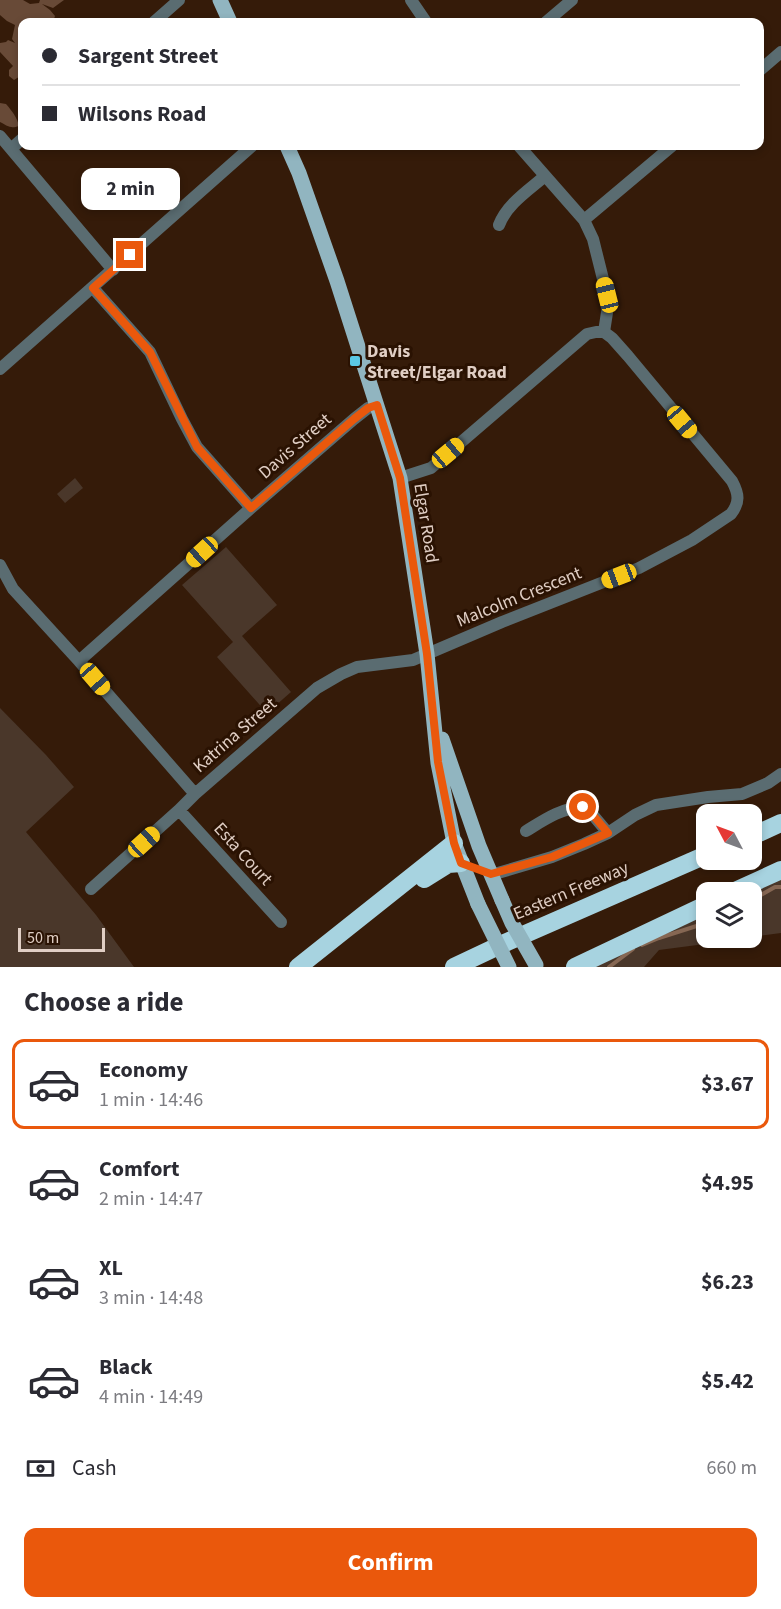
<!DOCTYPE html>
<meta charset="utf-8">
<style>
body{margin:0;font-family:"Source Sans 3",sans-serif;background:#f7f7f7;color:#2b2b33;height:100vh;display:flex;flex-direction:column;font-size:22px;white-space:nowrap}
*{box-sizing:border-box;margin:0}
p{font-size:20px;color:#7c7c81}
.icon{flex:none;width:33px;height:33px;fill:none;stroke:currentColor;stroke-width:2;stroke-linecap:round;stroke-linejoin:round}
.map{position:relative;height:967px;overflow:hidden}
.sheet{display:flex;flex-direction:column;background:#fff;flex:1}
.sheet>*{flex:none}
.hud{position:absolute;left:18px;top:18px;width:746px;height:132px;border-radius:12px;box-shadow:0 3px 9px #0003;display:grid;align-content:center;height:132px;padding:0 24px;background:#fff}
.needle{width:39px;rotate:311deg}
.fabs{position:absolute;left:696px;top:804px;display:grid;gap:12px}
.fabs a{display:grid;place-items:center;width:66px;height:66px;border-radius:12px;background:#fff;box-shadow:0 3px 9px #0003;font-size:30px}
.scale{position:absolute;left:18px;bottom:15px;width:87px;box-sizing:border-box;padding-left:6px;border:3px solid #e0cec4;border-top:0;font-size:16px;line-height:21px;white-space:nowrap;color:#e0cec4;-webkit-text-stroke:4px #2a1202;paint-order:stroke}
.end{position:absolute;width:27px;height:27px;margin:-14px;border:8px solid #ea580c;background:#fff;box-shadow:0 0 0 3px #fff}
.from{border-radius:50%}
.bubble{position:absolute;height:42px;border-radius:12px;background:#fff;box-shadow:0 3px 9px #0003;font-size:20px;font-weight:700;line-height:42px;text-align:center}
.car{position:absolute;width:18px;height:36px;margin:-18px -9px;border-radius:8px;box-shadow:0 0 4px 2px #0007;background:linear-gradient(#f5c518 24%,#345 0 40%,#f5c518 0 76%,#345 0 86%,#f5c518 0)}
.hud b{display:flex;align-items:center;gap:21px;height:57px;font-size:22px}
.hud b+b{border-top:2px solid #e1e1e2}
.hud i{width:15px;height:15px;background:#2b2b33}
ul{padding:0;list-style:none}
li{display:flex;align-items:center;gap:18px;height:90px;margin:0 12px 9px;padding:0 12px;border:3px solid transparent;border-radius:12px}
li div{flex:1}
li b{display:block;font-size:22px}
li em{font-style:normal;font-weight:700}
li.selected{border-color:#ea580c}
li>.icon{width:54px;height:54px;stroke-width:1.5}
h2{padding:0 24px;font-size:27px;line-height:72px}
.pay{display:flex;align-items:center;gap:15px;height:66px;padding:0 24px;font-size:22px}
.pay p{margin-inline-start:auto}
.cta{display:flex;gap:12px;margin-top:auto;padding:12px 24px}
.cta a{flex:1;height:69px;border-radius:12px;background:#ea580c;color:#fff;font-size:24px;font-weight:700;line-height:69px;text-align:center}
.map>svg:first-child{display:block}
</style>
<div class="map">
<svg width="781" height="967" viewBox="0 0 781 967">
<rect width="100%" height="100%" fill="#351b09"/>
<path fill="#4a372a" d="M 75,478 L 83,488 L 65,503 L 57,494 Z
M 226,547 L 277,605 L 242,636 L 291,692 L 267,713 L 217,657 L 233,642 L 182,585 Z
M 0,708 L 46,755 L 74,787 L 26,832 L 96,915 L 134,967 L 0,967 Z
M 781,867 L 781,933 L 752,937 L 752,892 Z
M 706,905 L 706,938 L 751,938 L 659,950 L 644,967 L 575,967 Z"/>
<path fill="#684a37" d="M 0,0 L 23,0 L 30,4 L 39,3 L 40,0 L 64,0 L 53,8 L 42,4 L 50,10 L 55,16 L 53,22 L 22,22 L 22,75 L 14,80 L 9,76 L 9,70 L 13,66 L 0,52 L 0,43 L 6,42 L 8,40 L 15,43 L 12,39 L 15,25 L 7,21 L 0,15 Z
M 0,103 L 6,104 C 12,111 17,117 19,126 C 10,129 8,126 0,122 Z"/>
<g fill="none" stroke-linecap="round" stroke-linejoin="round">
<path stroke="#866753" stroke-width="4" d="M 752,900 L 775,887 L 781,887
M 642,945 L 659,938 L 706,923
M 609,967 L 633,949"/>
<path stroke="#5a6c71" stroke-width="12" d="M 411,0 L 426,22
M 154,22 L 179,0
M 546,22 L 572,0
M 759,71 L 781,52
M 0,136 L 113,270
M 519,146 L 584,220 L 593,239 L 607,295 L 608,306 L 604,332
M 11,149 L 22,139
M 584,220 L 672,146
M 499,225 C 507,204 529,190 545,176
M 93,288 L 150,352 L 182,419 L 197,447 L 251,508
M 0,369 L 252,146
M 400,478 L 431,468 L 587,334 L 596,332 L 604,332
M 0,565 L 13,589 L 79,661 L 195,794
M 79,661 L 251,508 L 354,419 L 368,408 L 377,405
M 179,810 L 281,922
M 526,831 C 544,820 561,808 583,807 L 592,814 L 608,833
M 491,875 L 552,857 L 584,844 L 608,833 L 635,815 L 656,805 L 708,797 L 742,794 L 768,783 L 781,774
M 91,889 L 179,810 L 195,794 L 317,688 L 341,674 L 357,667 L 413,660 L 502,622 L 639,568 L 692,540 L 731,514 C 740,502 739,494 732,481 L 628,356 L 612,338 L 604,332"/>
<path stroke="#91b5c0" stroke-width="15" d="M 220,0 L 230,22
M 287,146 L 299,173 L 337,281 L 400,478 L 427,654 L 438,763 L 454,843 L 478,904
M 442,739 L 479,846 L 502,900"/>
<path stroke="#a7d3e0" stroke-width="18" d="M 752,836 L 781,823
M 424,879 L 448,864 L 461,863
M 733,892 L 781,870
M 298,967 L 454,843
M 454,967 L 507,942 L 706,855
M 575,967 L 706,905"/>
<path stroke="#91b5c0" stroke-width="15" d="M 502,900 L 512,923 L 536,965
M 478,904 L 509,967"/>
</g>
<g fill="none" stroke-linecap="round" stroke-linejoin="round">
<path stroke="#ea580c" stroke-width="8" d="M 130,255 L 93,288 L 150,352 L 197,447 L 251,508 L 354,419 L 368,408 L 377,405 L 400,478 L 427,654 L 438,762 L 454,843 L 461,863 L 491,874 L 552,857 L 608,833 L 592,814 L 583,807"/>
</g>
<rect fill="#5ac8e5" stroke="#2a1202" stroke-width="2" x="349" y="355" width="12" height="12" rx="3"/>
<g text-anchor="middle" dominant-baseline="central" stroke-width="6" stroke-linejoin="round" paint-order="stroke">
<g font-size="18" font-weight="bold" fill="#e0cec4" stroke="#2a1202" text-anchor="start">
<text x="367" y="351">Davis<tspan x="367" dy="21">Street/Elgar Road</tspan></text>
</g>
<g font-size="18" fill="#e0cec4" stroke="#2a1202">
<text transform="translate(295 446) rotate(-41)">Davis Street</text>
<text transform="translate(426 523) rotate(81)">Elgar Road</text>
<text transform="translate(519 597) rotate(-22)">Malcolm Crescent</text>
<text transform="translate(235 735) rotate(-41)">Katrina Street</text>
<text transform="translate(243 854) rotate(48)">Esta Court</text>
<text transform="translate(571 891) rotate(-23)">Eastern Freeway</text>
</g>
</g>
</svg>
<div class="fabs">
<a><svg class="needle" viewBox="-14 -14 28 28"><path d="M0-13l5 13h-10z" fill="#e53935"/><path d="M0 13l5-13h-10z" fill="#7c7c81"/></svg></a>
<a><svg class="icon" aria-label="layers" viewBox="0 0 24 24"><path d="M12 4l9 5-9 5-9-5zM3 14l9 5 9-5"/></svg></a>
</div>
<div class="scale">50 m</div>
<i class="end from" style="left:583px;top:807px"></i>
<i class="end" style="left:130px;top:255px"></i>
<div class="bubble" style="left:81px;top:168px;width:99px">2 min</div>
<i class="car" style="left:607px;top:295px;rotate:346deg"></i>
<i class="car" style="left:682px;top:422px;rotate:140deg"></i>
<i class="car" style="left:448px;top:453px;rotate:50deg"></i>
<i class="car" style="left:202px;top:552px;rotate:228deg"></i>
<i class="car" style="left:619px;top:576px;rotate:249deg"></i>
<i class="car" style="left:95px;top:679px;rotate:139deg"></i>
<i class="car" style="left:144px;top:842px;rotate:48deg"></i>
<div class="hud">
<b><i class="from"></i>Sargent Street</b>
<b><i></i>Wilsons Road</b>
</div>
</div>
<section class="sheet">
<h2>Choose a ride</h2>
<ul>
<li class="selected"><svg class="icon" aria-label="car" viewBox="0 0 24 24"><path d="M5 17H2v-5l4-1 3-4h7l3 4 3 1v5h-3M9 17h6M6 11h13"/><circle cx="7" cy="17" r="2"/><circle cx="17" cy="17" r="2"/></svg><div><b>Economy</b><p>1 min · 14:46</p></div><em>$3.67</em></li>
<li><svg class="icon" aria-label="car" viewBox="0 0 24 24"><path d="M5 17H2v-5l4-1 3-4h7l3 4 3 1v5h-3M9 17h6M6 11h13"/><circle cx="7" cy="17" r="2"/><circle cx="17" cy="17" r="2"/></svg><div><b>Comfort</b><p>2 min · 14:47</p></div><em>$4.95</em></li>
<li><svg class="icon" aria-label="car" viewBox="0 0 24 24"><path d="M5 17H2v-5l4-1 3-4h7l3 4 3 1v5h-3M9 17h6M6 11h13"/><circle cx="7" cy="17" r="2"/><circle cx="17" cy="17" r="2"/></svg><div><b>XL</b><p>3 min · 14:48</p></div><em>$6.23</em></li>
<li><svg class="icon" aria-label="car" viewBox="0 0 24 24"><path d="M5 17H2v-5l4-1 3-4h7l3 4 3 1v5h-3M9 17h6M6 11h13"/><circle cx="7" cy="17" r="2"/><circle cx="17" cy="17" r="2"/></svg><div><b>Black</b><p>4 min · 14:49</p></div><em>$5.42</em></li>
</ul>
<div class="pay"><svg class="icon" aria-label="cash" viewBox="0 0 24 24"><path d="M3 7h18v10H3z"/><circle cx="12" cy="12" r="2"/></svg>Cash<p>660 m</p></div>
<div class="cta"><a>Confirm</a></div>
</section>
